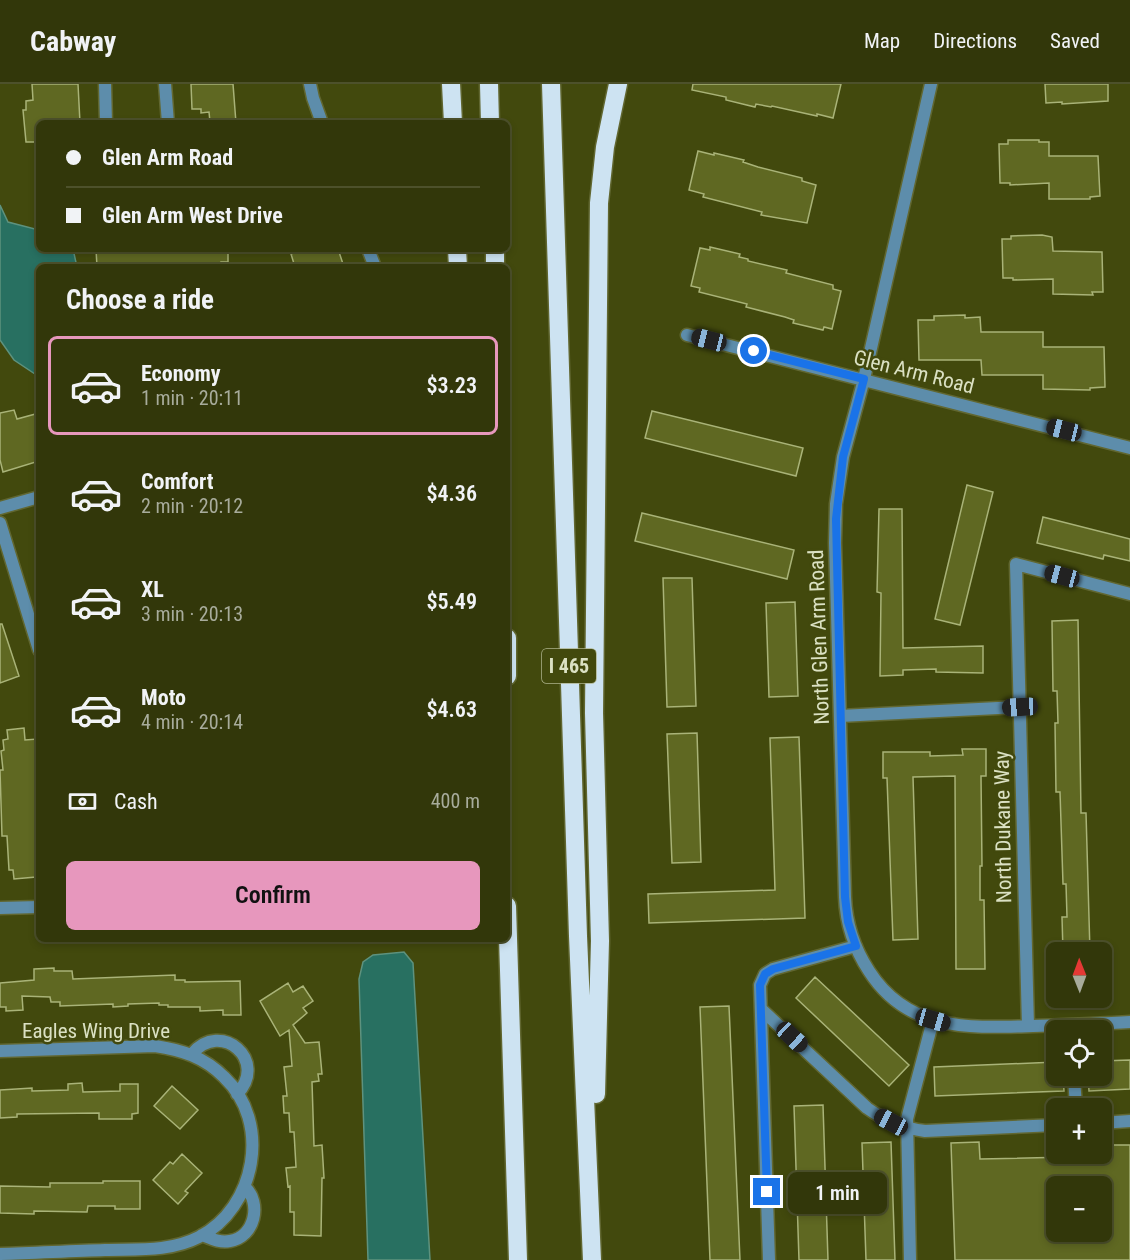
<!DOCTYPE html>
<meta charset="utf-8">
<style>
body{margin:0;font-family:"Roboto Condensed",sans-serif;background:#3d4218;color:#f1f3f6;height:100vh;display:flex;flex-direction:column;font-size:22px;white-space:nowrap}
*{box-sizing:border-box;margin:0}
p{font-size:20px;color:#a8ac9c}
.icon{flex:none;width:33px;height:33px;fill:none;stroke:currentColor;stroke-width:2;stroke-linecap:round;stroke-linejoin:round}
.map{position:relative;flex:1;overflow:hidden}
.sheet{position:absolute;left:36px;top:180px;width:474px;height:678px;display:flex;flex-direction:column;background:#32370a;border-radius:9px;box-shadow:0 3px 9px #0003,0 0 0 2px #4d512b}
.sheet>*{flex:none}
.hud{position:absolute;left:36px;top:36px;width:474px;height:132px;border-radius:9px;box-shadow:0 3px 9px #0003,0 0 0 2px #4d512b;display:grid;align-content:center;height:132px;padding:0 30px;background:#32370a}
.needle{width:39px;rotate:359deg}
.fabs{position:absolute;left:1046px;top:858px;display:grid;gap:12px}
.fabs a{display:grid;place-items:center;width:66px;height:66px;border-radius:9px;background:#32370a;box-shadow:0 3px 9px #0003,0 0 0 2px #4d512b;font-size:30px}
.end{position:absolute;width:27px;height:27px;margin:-14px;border:8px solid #1a73e8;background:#fff;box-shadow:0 0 0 3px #fff}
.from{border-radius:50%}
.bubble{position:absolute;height:42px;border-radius:9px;background:#32370a;box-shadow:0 3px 9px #0003,0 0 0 2px #4d512b;font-size:20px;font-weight:600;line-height:42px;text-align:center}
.car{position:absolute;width:18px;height:36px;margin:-18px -9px;border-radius:8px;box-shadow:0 0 4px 2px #0007;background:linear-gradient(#222 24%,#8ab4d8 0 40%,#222 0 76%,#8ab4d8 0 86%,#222 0)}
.hud b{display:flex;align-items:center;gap:21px;height:57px;font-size:22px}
.hud b+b{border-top:2px solid #4d512b}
.hud i{width:15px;height:15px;background:#f1f3f6}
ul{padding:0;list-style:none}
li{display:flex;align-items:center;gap:18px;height:99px;margin:0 12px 9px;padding:0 18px;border:3px solid transparent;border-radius:9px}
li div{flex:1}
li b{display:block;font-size:22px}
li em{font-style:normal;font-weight:600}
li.selected{border-color:#e797bd}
li>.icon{width:54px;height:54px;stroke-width:1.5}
h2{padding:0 30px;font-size:27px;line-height:72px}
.pay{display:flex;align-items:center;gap:15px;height:66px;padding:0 30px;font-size:22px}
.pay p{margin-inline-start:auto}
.action{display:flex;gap:12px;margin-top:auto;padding:12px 30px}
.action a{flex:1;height:69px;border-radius:9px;background:#e797bd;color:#111;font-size:24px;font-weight:600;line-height:69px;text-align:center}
header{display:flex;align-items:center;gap:36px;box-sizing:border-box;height:84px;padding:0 30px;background:#32370a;border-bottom:2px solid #4d512b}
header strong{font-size:28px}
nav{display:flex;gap:33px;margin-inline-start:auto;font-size:21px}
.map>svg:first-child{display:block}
</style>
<header>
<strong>Cabway</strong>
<nav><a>Map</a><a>Directions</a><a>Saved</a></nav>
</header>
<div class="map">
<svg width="1130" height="1176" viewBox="0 0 1130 1176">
<rect width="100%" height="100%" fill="#42490d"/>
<path fill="#287061" stroke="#5e927e" stroke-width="1.5" d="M 0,121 L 8,138 L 39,146 L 39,165 L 73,165 L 77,183 L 39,183 L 39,289 L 35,290 L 14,276 L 0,256 Z
M 404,868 L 413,879 L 430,1176 L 368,1176 L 359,895 L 363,878 L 373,871 Z"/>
<path fill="#5f6822" stroke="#a9b378" stroke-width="1.5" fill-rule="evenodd" d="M 32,0 L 78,0 L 80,39 L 39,39 L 39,58 L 26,58 L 23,26 L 26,26 L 26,17 L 33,16 Z
M 191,0 L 233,0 L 236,39 L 210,38 L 209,28 L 201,29 L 201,25 L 192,25 Z
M 693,0 L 841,0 L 833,34 L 817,30 L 817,32 L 772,22 L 771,23 L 756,20 L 755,23 L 726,16 L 726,13 L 692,6 Z
M 1045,0 L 1108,0 L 1108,17 L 1062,20 L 1062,18 L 1046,19 Z
M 1008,56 L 1039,56 L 1039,58 L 1049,58 L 1049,72 L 1098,72 L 1100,112 L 1090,113 L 1090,115 L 1049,115 L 1049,99 L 1010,101 L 1010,99 L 1000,99 L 999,60 L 1008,60 Z
M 698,67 L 714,71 L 714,69 L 744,76 L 743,78 L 758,83 L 802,94 L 802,97 L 816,101 L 807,139 L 761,131 L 762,128 L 703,113 L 704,110 L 689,106 Z
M 1042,151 L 1052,153 L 1053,167 L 1102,168 L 1103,208 L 1092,208 L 1093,211 L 1053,210 L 1053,195 L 1013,196 L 1013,194 L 1003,194 L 1002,155 L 1011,155 L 1011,152 Z
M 710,163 L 740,170 L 739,173 L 748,175 L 748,177 L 787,186 L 786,189 L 833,201 L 833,205 L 841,207 L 832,245 L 824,243 L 823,246 L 793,239 L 794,236 L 785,233 L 746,223 L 747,220 L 699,208 L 700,204 L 691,202 L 700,164 L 710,166 Z
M 96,165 L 228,165 L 228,178 L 221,178 L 221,181 L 200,183 L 97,183 Z
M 304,165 L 338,165 L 344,183 L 295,183 L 291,170 Z
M 965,231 L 965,234 L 980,233 L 981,248 L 1043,248 L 1043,263 L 1104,263 L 1105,303 L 1090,304 L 1090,306 L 1043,305 L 1043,291 L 982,291 L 981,276 L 919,276 L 918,236 L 934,236 L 934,232 Z
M 14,326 L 17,335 L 39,329 L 39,377 L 3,388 L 0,376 L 0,329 Z
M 652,327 L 803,364 L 796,392 L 645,354 Z
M 967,401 L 993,408 L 960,541 L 935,535 Z
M 879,425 L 902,425 L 903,564 L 983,562 L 983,589 L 936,588 L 936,585 L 903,586 L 903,591 L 880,592 L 881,509 L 877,508 Z
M 642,429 L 794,466 L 787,495 L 635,457 Z
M 1043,433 L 1130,455 L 1130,477 L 1104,471 L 1103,475 L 1037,459 Z
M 663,494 L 692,494 L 696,622 L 667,623 Z
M 795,518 L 798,612 L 769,613 L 766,519 Z
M 1078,536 L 1081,729 L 1086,729 L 1090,868 L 1063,868 L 1062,833 L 1067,833 L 1066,800 L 1063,800 L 1060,708 L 1056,708 L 1055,639 L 1058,639 L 1057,607 L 1053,607 L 1052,537 Z
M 0,540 L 2,540 L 19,592 L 0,599 Z
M 24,644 L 25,656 L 38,655 L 39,659 L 39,783 L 36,783 L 36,793 L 14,795 L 13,786 L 9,786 L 7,752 L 2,752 L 0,686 L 3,686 L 1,667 L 4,666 L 3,656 L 8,655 L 7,646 Z
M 697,649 L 701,778 L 672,779 L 667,650 Z
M 799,653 L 805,834 L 649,839 L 648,810 L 775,806 L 770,654 Z
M 962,665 L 986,665 L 986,692 L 981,692 L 982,782 L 980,782 L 980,816 L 984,816 L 985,885 L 956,885 L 955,692 L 913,693 L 918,855 L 893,856 L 887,694 L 883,694 L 883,668 L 930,668 L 930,672 L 963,671 Z
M 54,884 L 54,887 L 72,887 L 73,895 L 175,891 L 175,896 L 185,896 L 185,898 L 240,897 L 241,931 L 223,931 L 223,926 L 200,927 L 200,923 L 168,923 L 168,921 L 159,921 L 159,919 L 128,920 L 128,922 L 113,923 L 113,920 L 60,922 L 60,918 L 51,918 L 50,913 L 22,912 L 23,926 L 6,927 L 6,923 L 0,923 L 0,899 L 34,896 L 34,885 Z
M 815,893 L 909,981 L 889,1002 L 796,914 Z
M 288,899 L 293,908 L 303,902 L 313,917 L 303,924 L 307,929 L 293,941 L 305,959 L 319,958 L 322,990 L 318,990 L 319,997 L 312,998 L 314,1062 L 322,1061 L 324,1094 L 322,1094 L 321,1152 L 294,1151 L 294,1128 L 290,1128 L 290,1102 L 288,1103 L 286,1084 L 296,1083 L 294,1048 L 290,1048 L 289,1029 L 284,1029 L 283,1012 L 287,1012 L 284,983 L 292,982 L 289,946 L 280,952 L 260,917 Z
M 729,922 L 740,1176 L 710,1176 L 700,923 Z
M 1130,976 L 1130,1005 L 1089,1007 L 1088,992 L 1101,992 L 1101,977 Z
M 1056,978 L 1056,992 L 1063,992 L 1064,1007 L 935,1012 L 934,983 Z
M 82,999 L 83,1008 L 120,1007 L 120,1000 L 138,1000 L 138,1029 L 132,1030 L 132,1035 L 99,1035 L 99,1029 L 17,1030 L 17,1033 L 0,1034 L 0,1006 L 32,1004 L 32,1007 L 68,1006 L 68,1000 Z
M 172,1002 L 198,1026 L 180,1045 L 154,1022 Z
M 823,1021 L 828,1176 L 799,1176 L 794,1022 Z
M 891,1058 L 895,1176 L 866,1176 L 862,1059 Z
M 979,1058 L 980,1075 L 1111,1072 L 1111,1061 L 1130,1061 L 1130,1176 L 955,1176 L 951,1059 ZM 1056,1102 L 1101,1102 L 1101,1148 L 1056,1148 Z
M 182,1070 L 202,1089 L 185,1107 L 188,1109 L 178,1120 L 153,1096 L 170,1078 L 173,1080 Z
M 103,1097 L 140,1097 L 140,1125 L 115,1125 L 115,1122 L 88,1122 L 87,1128 L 34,1127 L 34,1130 L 0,1129 L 0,1102 L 50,1103 L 50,1099 L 103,1099 Z"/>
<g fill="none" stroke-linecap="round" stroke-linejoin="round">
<g stroke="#616731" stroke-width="15">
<path id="street" d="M 105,0 L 106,39
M 165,0 L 168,39
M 310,0 L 313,14 L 322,39
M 931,0 L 864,295 L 843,373 L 836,420 L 835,459 L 845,813 C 846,840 854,864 869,887 C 908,948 970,944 1033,942 C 1066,941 1098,940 1130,938
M 368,165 L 375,183
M 687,251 L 1130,364
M 0,424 L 39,413
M 0,439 L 39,566
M 840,632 L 1020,623
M 0,824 L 39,823
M 761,925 L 867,1024 C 885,1037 903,1044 925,1047 L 1056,1041
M 1028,942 L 1016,480 L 1130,510
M 0,967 L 155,962 C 182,966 204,973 224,993 C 272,1038 256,1124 199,1153 C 170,1168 137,1165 105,1166 C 70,1167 35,1169 0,1170
M 192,970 C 221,935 269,977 237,1010
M 1074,992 L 1076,1024
M 1101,1039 L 1130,1037
M 202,1151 C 212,1155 220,1159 230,1157 C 255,1153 262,1119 245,1103
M 769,1176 L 760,901 L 765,890 L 773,885 L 856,862
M 910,1176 L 907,1035 L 933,936"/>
</g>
<g stroke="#616731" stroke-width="21">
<path id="highway" d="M 451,0 L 453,39
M 489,0 L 490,39
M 551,0 L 578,852 L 592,1176
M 457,165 L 458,183
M 495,165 L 495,183
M 507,554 L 507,592
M 507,822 L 518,1176
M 596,1010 L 600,857 L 594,629 L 599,119 L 605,63 L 618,0"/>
</g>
<use href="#street" stroke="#5d8dab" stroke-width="12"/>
<use href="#highway" stroke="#cde3f2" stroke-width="18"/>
</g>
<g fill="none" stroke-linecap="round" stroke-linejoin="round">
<path stroke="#1a73e8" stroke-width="8" d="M 754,267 L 864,295 L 843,373 L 836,435 L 845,813 L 848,838 L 856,862 L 773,885 L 765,890 L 760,901 L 767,1108"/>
</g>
<g text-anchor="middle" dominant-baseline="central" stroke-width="5" stroke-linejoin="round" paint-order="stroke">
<rect fill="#42490d" stroke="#adb38c" stroke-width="1.5" x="542" y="565" width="54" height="34" rx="4.5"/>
<g font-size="20" font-weight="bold" fill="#dbe1c3">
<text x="569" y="582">I 465</text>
</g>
<g font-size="21" fill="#dbe1c3" stroke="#42490d">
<text transform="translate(914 288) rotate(14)">Glen Arm Road</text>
<text transform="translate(819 553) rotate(-92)">North Glen Arm Road</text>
<text transform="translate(1003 743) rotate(-91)">North Dukane Way</text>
<text x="96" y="947">Eagles Wing Drive</text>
</g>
</g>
</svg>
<div class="fabs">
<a><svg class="needle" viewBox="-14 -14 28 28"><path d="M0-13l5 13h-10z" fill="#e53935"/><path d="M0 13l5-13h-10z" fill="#a8ac9c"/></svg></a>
<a><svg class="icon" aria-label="locate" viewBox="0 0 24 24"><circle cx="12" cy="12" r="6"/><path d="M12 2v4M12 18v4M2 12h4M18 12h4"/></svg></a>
<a>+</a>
<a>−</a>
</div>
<i class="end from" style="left:754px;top:267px"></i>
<i class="end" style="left:767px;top:1108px"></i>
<div class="bubble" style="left:788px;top:1088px;width:99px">1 min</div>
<i class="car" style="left:709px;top:256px;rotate:284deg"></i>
<i class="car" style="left:1064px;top:346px;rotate:284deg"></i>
<i class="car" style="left:1062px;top:492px;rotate:285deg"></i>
<i class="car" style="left:1020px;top:623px;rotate:267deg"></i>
<i class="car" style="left:933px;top:936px;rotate:106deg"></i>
<i class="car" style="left:792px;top:953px;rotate:133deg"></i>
<i class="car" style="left:891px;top:1038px;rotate:298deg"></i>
<div class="hud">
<b><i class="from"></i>Glen Arm Road</b>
<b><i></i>Glen Arm West Drive</b>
</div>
<section class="sheet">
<h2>Choose a ride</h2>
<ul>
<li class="selected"><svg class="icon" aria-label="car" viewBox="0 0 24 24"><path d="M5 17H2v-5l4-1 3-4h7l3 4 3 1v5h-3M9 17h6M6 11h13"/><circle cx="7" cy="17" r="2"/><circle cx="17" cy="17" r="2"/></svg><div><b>Economy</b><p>1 min · 20:11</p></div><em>$3.23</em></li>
<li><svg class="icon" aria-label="car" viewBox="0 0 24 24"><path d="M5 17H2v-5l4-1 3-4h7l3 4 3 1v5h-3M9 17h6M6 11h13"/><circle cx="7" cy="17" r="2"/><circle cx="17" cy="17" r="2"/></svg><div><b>Comfort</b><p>2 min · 20:12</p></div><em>$4.36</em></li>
<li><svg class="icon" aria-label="car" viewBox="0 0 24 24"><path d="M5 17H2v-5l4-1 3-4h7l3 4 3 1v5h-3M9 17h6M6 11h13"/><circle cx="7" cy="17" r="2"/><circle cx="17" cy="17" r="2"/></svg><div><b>XL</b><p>3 min · 20:13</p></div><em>$5.49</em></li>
<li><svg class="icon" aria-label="car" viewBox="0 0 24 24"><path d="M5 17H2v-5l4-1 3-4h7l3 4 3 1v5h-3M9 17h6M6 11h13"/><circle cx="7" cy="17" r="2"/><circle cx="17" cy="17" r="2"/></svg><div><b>Moto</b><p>4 min · 20:14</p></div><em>$4.63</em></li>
</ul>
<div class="pay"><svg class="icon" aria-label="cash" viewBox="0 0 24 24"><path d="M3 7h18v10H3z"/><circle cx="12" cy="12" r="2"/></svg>Cash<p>400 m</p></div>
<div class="action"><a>Confirm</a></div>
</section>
</div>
